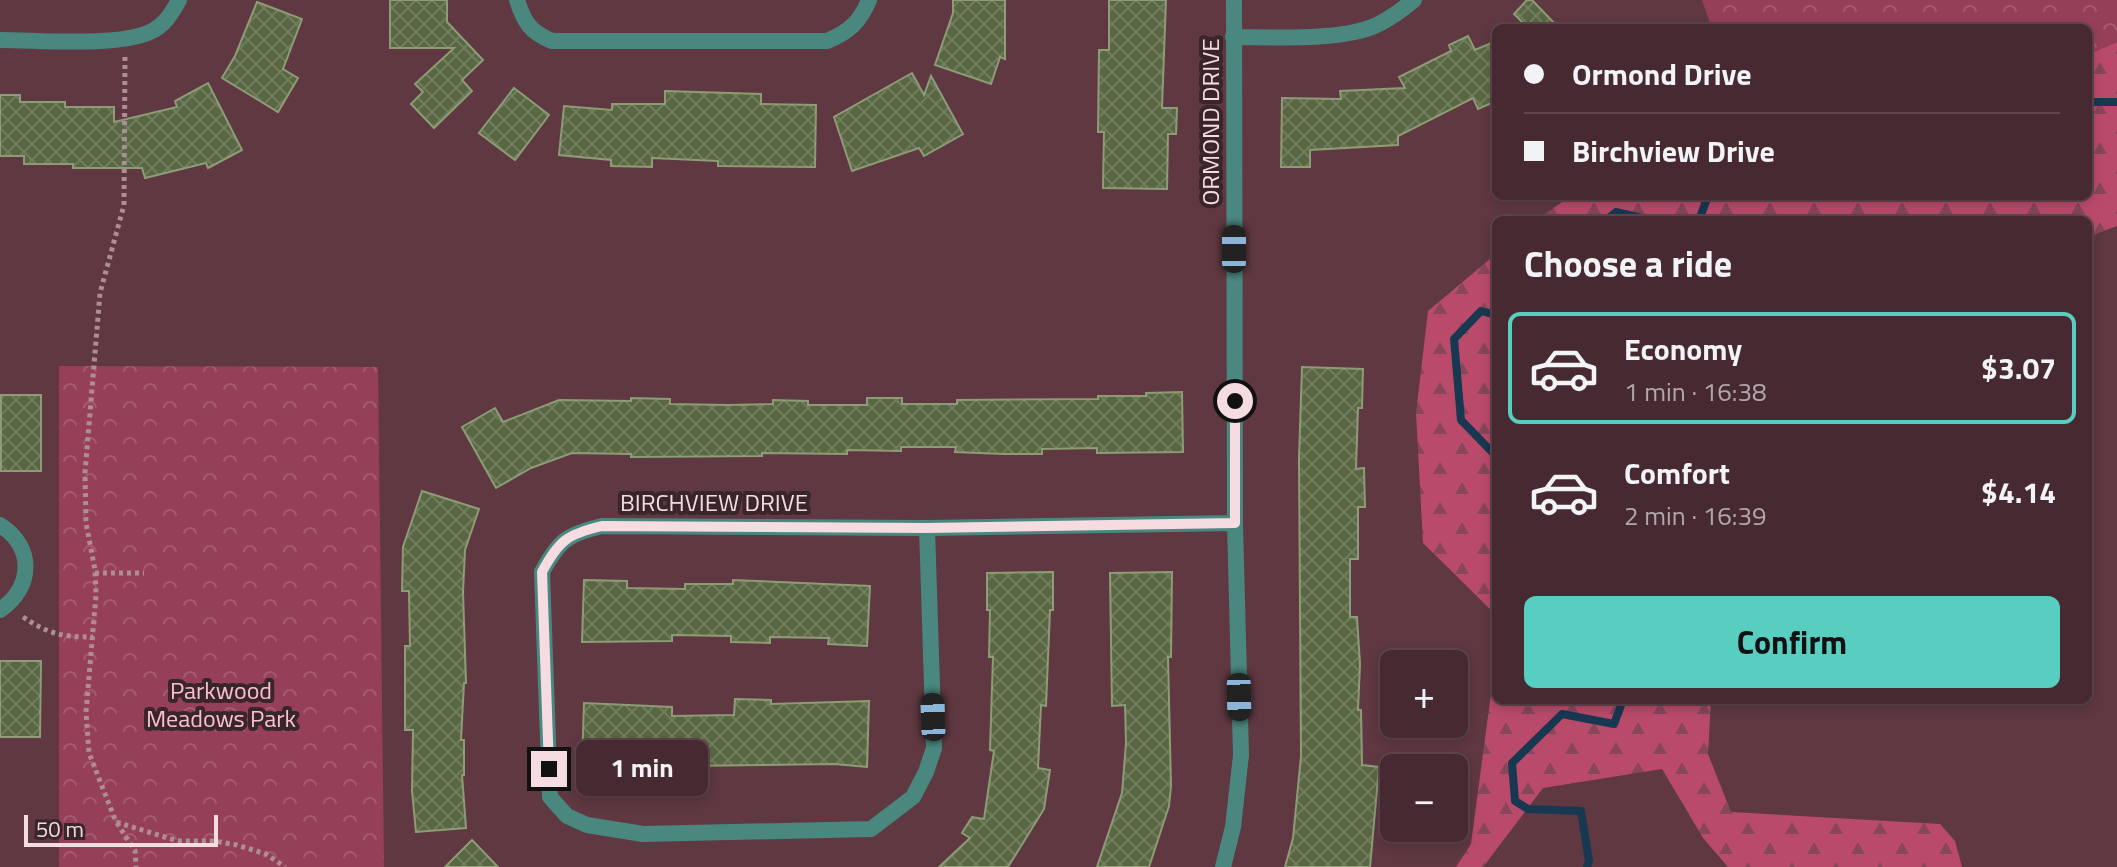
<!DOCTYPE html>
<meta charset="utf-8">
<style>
body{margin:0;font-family:"Titillium Web",sans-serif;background:#51363d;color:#f1f3f6;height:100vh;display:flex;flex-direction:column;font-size:30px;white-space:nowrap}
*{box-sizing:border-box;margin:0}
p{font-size:26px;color:#b0a7ab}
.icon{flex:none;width:44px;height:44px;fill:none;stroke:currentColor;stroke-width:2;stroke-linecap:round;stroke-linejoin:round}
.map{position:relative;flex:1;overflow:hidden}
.sheet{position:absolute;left:1492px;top:216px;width:600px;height:488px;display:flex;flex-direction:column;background:#472a31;border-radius:12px;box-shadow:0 4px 12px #0003,0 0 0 2px #5f464d}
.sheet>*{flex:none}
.guide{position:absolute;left:1492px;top:24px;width:600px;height:176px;border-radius:12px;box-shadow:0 4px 12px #0003,0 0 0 2px #5f464d;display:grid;align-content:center;height:176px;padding:0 32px;background:#472a31}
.buttons{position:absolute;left:1380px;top:650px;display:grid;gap:16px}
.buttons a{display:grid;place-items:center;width:88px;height:88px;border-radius:12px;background:#472a31;box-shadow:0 4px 12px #0003,0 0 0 2px #5f464d;font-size:40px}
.scale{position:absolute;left:24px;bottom:20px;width:194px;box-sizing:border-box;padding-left:8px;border:4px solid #f5dce1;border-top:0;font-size:22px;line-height:28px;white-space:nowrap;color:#f5dce1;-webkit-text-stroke:6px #38262a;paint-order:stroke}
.end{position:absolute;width:36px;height:36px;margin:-18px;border:10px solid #f5dce1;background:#111;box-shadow:0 0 0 4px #111}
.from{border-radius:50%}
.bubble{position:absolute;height:56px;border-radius:12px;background:#472a31;box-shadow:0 4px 12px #0003,0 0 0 2px #5f464d;font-size:26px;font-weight:700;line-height:56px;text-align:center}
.car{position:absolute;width:24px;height:48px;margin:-24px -12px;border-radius:10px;box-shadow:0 0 6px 2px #0007;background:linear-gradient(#222 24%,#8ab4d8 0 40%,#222 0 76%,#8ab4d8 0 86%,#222 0)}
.guide b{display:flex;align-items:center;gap:28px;height:76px;font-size:30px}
.guide b+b{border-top:2px solid #5f464d}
.guide i{width:20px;height:20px;background:#f1f3f6}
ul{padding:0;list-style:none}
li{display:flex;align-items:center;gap:24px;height:112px;margin:0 16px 12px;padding:0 16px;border:4px solid transparent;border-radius:12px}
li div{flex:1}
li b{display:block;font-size:30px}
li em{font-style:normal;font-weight:700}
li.current{border-color:#58cec0}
li>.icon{width:72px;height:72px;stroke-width:1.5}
h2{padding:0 32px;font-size:36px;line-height:96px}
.primary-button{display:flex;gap:16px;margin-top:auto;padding:16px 32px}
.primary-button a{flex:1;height:92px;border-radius:12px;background:#58cec0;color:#111;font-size:32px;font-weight:700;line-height:92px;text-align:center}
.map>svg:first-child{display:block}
</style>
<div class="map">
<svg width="2117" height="867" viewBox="0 0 2117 867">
<defs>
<pattern id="forest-firs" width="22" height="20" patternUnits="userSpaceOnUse" patternTransform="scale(2)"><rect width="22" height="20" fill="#b94a6a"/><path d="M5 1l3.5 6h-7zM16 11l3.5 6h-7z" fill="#874659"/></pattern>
<pattern id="park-crowns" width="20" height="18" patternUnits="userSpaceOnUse" patternTransform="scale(2)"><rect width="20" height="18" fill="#963f58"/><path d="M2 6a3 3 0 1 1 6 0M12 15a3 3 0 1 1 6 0" fill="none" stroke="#a55a70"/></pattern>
<pattern id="building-cross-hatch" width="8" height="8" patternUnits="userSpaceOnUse" patternTransform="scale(2)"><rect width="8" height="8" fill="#5a6743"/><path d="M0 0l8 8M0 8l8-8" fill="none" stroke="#727c5e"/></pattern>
</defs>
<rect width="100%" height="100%" fill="#5f3841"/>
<path fill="url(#forest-firs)" d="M 2117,42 L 2117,226 L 2088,237 L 2088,220 L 1536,220 L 1571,196 L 2088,196 L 2088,54 Z
M 1496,254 L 1496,615 L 1423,543 L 1416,413 L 1428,311 Z
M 1496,656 L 1496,700 L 1711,700 L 1708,754 L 1731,812 L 1940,824 L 1955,841 L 1962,867 L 1728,867 L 1703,838 L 1662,769 L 1543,788 L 1483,867 L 1456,867 L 1471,844 Z"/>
<path fill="url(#park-crowns)" d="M 1702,0 L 2117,0 L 2117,42 L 2088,54 L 2088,28 L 1711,26 Z
M 59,366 L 378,367 L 384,867 L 59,867 Z"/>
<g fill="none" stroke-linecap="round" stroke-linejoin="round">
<path stroke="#183851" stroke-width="8" d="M 2088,102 L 2117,102
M 1606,220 L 1616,212 L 1650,220
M 1699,220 L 1708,196
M 1496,315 L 1481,311 L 1454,339 L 1461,420 L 1496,456
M 1587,867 L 1589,861 L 1581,811 L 1528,809 L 1515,801 L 1512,763 L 1562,714 L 1614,724 L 1623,700"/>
</g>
<path fill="url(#building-cross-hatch)" stroke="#8d9c76" stroke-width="2" d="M 390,0 L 447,0 L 447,22 L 483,60 L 462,80 L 472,91 L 434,128 L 411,104 L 423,92 L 415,84 L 454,48 L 390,48 Z
M 953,0 L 1005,0 L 1005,59 L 1000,57 L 991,84 L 935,65 L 953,13 Z
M 1109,0 L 1166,0 L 1162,108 L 1177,108 L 1176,134 L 1168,134 L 1167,189 L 1103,188 L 1104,132 L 1098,132 L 1099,50 L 1109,50 Z
M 1527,0 L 1532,0 L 1559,28 L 1528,28 L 1514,14 Z
M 257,2 L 302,19 L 283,69 L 298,78 L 278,112 L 222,78 L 235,56 Z
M 1468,36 L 1475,50 L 1496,41 L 1496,101 L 1478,109 L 1473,98 L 1398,136 L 1398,145 L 1310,150 L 1310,167 L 1281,167 L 1282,98 L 1341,99 L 1340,91 L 1405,88 L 1399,77 L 1451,51 L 1449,45 Z
M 912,73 L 924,95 L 931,76 L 963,134 L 924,156 L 919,148 L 852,171 L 834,117 Z
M 208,83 L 242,150 L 208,168 L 206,163 L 145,178 L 142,168 L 73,168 L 73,164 L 24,164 L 24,156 L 0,156 L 0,95 L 20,95 L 20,102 L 65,102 L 65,107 L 114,107 L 114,122 L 177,107 L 175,101 Z
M 514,88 L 549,115 L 515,160 L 479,133 Z
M 665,91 L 761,94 L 761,104 L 816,105 L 815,167 L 718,166 L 718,161 L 652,158 L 652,167 L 611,166 L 611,160 L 559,155 L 564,106 L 612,110 L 612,104 L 665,104 Z
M 1302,367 L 1363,369 L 1362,408 L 1358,408 L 1356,469 L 1364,468 L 1365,507 L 1358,507 L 1358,559 L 1350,559 L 1350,617 L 1357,617 L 1360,664 L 1358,710 L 1361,710 L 1362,765 L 1379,767 L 1370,867 L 1285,867 L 1293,838 L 1301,756 L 1299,458 Z
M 1182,392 L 1183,452 L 1097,453 L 1097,448 L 1042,449 L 1042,454 L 1004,454 L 955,452 L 956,447 L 901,447 L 901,451 L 847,450 L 847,454 L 762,453 L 762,456 L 631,457 L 631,454 L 572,453 L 531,468 L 496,488 L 462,427 L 495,408 L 503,422 L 559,400 L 631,401 L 631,398 L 670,399 L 670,404 L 728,405 L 773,404 L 773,400 L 808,401 L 808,405 L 867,405 L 867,398 L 902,398 L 902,404 L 957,404 L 957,400 L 1098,399 L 1098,396 L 1146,396 L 1146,393 Z
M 1,395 L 41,395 L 41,471 L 1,471 Z
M 422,491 L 479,509 L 465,550 L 463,592 L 466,683 L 464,683 L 461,740 L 464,740 L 464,775 L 462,775 L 466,828 L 416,832 L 412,791 L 413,730 L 405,730 L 405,646 L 410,646 L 409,591 L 402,591 L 403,547 Z
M 1053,572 L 1053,610 L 1050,610 L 1046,706 L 1041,705 L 1038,768 L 1050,770 L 1044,809 L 1008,867 L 939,867 L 970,838 L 962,833 L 972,817 L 984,819 L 994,751 L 990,750 L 993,657 L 989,657 L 990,610 L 987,610 L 987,573 Z
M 1172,572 L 1171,657 L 1168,657 L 1171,786 L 1169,806 L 1149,867 L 1097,867 L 1122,793 L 1126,743 L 1125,705 L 1112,706 L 1110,573 Z
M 584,580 L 627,581 L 627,588 L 685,589 L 685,584 L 733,584 L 733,580 L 870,586 L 867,646 L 828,644 L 829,638 L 770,637 L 770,643 L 731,642 L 731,636 L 672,635 L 672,641 L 582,642 Z
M 0,661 L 41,661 L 40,737 L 0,737 Z
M 735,699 L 771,700 L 771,704 L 869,701 L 867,767 L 834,764 L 685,766 L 685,763 L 626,762 L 626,766 L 582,765 L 584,703 L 672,707 L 672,716 L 734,715 Z
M 472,840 L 498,867 L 445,867 Z"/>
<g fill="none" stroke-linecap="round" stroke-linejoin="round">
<path stroke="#ae8e95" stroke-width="5" stroke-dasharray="4 4" stroke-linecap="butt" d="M 125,57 L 124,205 L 100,293 L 85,473 L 86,523 L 95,570 L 96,595 L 86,712 L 89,753 L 116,822 L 178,841 L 214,841 L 237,845 L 266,854 L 285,867
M 95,573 L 144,573
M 23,617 C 49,634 62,637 93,637
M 117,823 L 135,851 L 136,867"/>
<path stroke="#49877f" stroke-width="16" d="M 517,0 C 524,22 530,32 552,41 L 827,41 C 849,32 860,22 869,0
M 1233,37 C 1273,37 1335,41 1372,27 C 1388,21 1401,10 1414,0
M 0,40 C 39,40 117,47 150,32 C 164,26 172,13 179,0
M 0,525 C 35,547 33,588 0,610
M 927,528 L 934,748 L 926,772 L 913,797 L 871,829 L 643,834 L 587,825 L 567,816 L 550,797 L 542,572 C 559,540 568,534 602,526 L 927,528 L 1235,523
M 1223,867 L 1233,827 L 1241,755 L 1235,523 L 1234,0"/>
</g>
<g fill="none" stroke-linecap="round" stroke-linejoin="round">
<path stroke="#f5dce1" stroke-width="10" d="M 549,769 L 542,572 C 559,540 568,534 602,526 L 927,528 L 1235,523 L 1235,401"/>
</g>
<g text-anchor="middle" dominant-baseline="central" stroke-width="8" stroke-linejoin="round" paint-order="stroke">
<g font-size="24" fill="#f5dce1" stroke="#38262a">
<text transform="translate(1210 122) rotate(-90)">ORMOND DRIVE</text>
<text x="714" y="502">BIRCHVIEW DRIVE</text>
</g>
<g font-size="24" fill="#fcc0cc" stroke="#38262a">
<text x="221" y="690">Parkwood<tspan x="221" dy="28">Meadows Park</tspan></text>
</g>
</g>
</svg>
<div class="buttons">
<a>+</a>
<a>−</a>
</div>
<div class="scale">50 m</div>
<i class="end from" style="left:1235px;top:401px"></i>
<i class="end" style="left:549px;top:769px"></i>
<div class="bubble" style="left:576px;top:740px;width:132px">1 min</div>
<i class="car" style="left:1234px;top:249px;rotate:0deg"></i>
<i class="car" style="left:1239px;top:697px;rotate:179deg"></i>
<i class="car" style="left:933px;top:717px;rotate:358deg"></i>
<div class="guide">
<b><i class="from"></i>Ormond Drive</b>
<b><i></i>Birchview Drive</b>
</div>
<section class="sheet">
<h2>Choose a ride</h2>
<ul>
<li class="current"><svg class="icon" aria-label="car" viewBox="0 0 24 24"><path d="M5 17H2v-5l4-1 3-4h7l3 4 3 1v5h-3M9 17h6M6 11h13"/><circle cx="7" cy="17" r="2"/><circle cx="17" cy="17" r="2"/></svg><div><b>Economy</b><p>1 min · 16:38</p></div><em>$3.07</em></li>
<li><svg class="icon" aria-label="car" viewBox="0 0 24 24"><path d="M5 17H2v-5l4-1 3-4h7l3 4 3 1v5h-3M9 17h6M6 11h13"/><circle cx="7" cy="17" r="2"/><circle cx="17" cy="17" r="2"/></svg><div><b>Comfort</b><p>2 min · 16:39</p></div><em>$4.14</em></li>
</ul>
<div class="primary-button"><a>Confirm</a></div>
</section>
</div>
